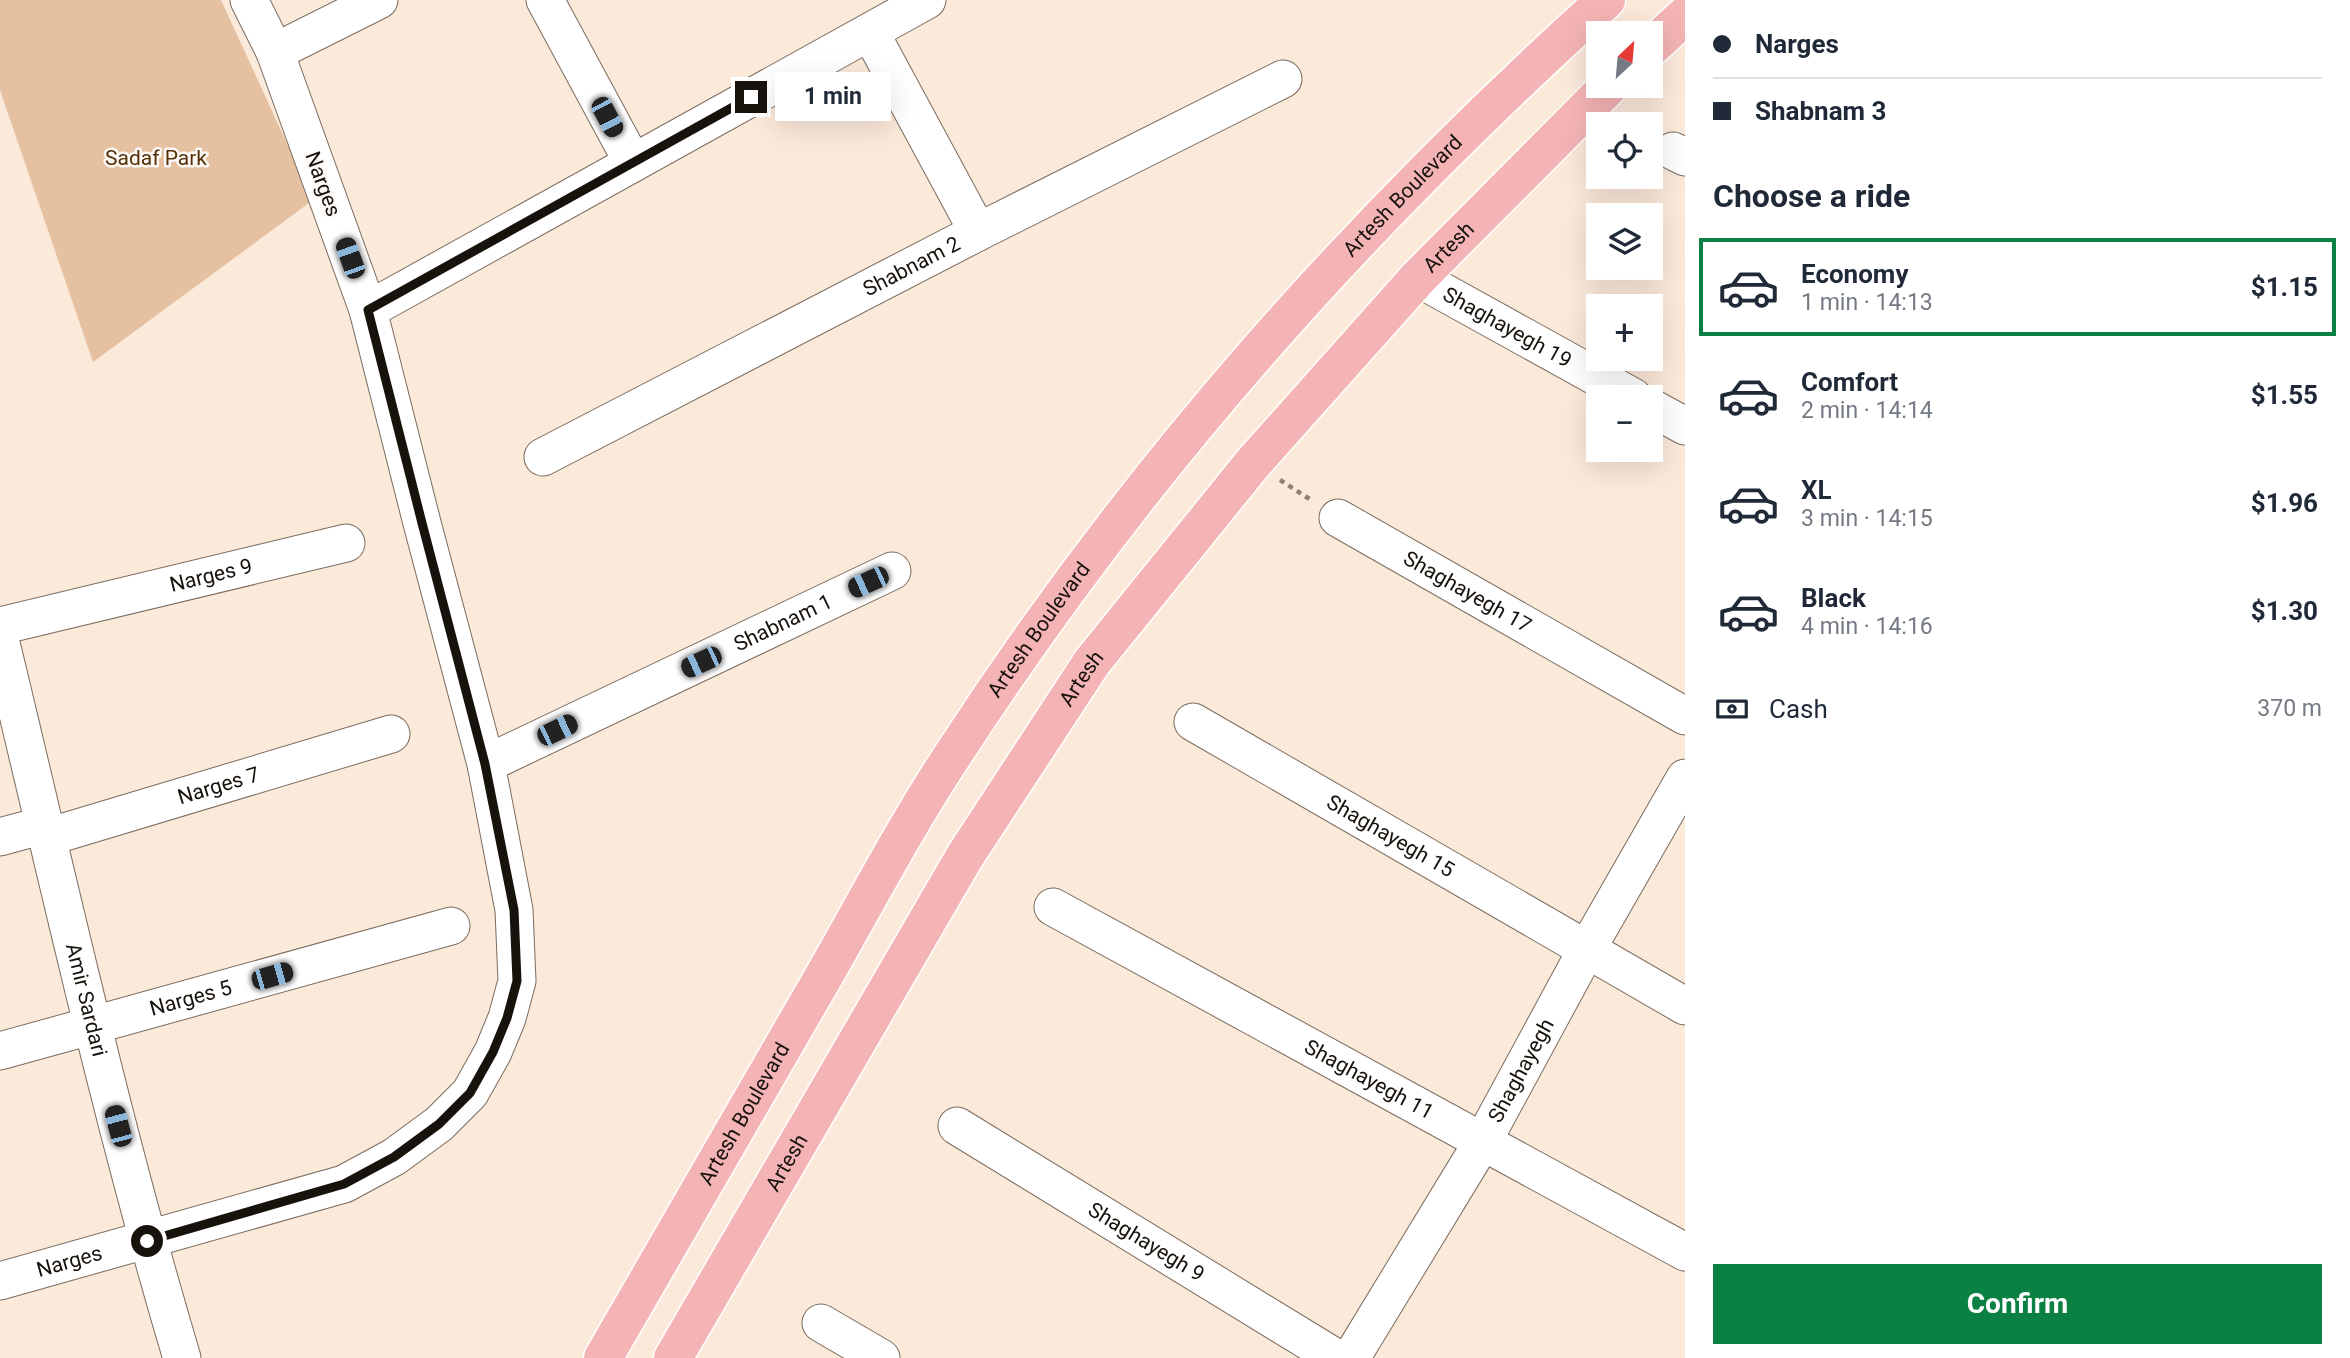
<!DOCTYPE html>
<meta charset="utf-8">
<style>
body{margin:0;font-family:Roboto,sans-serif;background:#f6f6f7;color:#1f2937;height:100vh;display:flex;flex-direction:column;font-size:26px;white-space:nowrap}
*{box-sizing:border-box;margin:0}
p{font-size:23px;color:#747a83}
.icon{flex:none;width:38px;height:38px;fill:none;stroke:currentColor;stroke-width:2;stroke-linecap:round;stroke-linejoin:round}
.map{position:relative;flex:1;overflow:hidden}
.sheet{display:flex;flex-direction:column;background:#fff;width:665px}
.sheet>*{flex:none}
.top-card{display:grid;align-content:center;height:154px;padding:0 28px;background:#fff}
.needle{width:46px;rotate:26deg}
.fabs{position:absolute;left:1586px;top:21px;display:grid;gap:14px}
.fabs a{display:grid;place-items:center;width:77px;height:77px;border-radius:0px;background:#fff;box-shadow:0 7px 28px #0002;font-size:35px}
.end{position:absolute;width:32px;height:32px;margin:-16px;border:9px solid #18120d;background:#fff;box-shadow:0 0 0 4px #fff}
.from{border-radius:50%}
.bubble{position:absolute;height:49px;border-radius:0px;background:#fff;box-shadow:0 7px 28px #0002;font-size:23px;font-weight:700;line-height:49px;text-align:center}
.car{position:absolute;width:21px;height:42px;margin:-21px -10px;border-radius:9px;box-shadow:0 0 5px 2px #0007;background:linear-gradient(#222 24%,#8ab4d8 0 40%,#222 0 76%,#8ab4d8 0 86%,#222 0)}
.top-card b{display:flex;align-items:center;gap:24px;height:66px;font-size:26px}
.top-card b+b{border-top:2px solid #e0e1e3}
.top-card i{width:18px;height:18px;background:#1f2937}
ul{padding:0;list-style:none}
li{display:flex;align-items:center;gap:21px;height:98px;margin:0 14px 10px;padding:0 14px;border:4px solid transparent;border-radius:0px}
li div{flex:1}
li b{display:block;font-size:26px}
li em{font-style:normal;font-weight:700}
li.current{border-color:#0b8043}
li>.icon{width:63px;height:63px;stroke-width:1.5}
h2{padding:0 28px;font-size:32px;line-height:84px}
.pay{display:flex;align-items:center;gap:18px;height:77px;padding:0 28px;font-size:26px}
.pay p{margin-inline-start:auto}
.cta{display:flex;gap:14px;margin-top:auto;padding:14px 28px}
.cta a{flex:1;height:80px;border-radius:0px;background:#0b8043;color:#fff;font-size:28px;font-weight:700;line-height:80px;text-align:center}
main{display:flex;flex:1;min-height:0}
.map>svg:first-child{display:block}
</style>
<main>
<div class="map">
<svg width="1685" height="1358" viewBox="0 0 1685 1358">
<rect width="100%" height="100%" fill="#fbe9da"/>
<path fill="#e5c0a1" d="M 0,0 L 221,0 L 313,200 L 93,362 L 0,90 Z"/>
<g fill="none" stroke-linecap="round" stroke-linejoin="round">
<g stroke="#7b6b5e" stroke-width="39">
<g id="minor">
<path d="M 545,0 L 633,163"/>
<path d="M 870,32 L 978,232"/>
<path d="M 275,52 L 379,0"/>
<path d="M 1673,151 L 1685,157"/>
<path id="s1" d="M 1418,278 L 1633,397"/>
<path d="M 368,310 L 927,0"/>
<path d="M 1650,407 L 1685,426"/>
<path id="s2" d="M 543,457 L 978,232 L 1283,79"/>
<path id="s3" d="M 1338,518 L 1685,716"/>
<path id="s4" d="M 0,626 L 346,543"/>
<path id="s5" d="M 0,639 C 58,879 111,1121 182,1358"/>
<path id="s6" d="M 1193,722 L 1685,1006"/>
<path id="s7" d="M 486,764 L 892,571"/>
<path d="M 0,837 L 44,825"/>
<path id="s8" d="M 48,837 L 391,734"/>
<path id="s9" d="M 1053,907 L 1685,1252"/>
<path id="s10" d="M 0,1051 L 451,926"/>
<path id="s11" d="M 957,1126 L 1336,1358"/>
<path id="s12" d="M 0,1281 L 344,1184 L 394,1157 L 439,1124 L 470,1093 L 493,1052 L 507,1018 L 517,981 L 514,910 L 486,764 L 422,523 L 368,310 L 275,52 L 249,0"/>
<path d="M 821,1323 L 881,1358"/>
<path id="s13" d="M 1351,1358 L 1483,1141 L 1587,949 L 1685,778"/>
</g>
</g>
<g stroke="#fff" stroke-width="41">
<g id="major">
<path d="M 1650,48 L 1685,16"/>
<path id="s14" d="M 603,1358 C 677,1230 751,1102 825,974 C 867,900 907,824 954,753 C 1138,470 1356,225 1606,0"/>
<path id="s15" d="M 673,1358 L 965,856 L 1092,662 L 1253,463 L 1418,278 L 1609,86"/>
</g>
</g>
<path stroke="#8e8277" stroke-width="4.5" stroke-dasharray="5 5" stroke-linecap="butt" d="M 1280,480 L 1311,500"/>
<use href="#minor" stroke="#fff" stroke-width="37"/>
<use href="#major" stroke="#f4b4b5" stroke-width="38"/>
</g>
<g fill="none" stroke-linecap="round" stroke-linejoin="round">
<path stroke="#18120d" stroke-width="9" d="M 147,1241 L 344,1184 L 394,1157 L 439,1124 L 470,1093 L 493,1052 L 507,1018 L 517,981 L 514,910 L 485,764 L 422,523 L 368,310 L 751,97"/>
</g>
<g text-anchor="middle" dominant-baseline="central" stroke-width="5" stroke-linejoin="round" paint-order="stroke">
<g font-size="21" fill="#553007" stroke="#fdf9f6">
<text x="156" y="158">Sadaf Park</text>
</g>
<g font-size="21" fill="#18120d" stroke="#fdf9f6">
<text transform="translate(323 184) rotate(70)">Narges</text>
<text stroke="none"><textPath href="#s14" startOffset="1416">Artesh Boulevard</textPath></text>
<text stroke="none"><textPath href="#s15" startOffset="1360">Artesh</textPath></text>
<text stroke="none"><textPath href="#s2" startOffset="415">Shabnam 2</textPath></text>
<text stroke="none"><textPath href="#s1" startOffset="102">Shaghayegh 19</textPath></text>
<text stroke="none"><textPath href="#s4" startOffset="217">Narges 9</textPath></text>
<text stroke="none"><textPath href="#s3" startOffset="149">Shaghayegh 17</textPath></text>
<text stroke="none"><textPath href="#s7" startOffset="329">Shabnam 1</textPath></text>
<text stroke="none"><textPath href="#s14" startOffset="849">Artesh Boulevard</textPath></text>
<text stroke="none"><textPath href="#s15" startOffset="793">Artesh</textPath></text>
<text stroke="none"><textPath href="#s8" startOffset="178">Narges 7</textPath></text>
<text stroke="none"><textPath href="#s6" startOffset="228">Shaghayegh 15</textPath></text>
<text stroke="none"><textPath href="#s10" startOffset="198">Narges 5</textPath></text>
<text stroke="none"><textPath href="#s5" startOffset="371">Amir Sardari</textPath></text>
<text stroke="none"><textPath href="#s13" startOffset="334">Shaghayegh</textPath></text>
<text stroke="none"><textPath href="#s9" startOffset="360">Shaghayegh 11</textPath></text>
<text stroke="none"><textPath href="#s14" startOffset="282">Artesh Boulevard</textPath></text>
<text stroke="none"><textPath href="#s15" startOffset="226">Artesh</textPath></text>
<text stroke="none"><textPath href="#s11" startOffset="222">Shaghayegh 9</textPath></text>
<text stroke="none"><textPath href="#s12" startOffset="72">Narges</textPath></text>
</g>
</g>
</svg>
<div class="fabs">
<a><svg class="needle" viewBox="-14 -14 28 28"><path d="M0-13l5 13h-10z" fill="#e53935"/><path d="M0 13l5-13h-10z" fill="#747a83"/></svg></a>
<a><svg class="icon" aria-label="locate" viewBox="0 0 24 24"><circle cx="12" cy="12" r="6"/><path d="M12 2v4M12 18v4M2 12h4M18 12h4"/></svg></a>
<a><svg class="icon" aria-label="layers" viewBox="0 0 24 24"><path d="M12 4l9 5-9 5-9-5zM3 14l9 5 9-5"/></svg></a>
<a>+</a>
<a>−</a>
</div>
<i class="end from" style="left:147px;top:1241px"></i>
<i class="end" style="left:751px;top:97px"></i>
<div class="bubble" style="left:775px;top:72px;width:116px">1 min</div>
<i class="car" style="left:607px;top:117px;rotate:152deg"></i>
<i class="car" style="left:350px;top:258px;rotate:340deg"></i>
<i class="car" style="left:868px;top:582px;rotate:245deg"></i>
<i class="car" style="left:701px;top:662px;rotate:245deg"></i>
<i class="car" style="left:557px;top:730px;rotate:64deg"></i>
<i class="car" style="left:272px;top:976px;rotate:74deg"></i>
<i class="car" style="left:118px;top:1126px;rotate:345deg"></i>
</div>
<section class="sheet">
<div class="top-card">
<b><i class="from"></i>Narges</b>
<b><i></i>Shabnam 3</b>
</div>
<h2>Choose a ride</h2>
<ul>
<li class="current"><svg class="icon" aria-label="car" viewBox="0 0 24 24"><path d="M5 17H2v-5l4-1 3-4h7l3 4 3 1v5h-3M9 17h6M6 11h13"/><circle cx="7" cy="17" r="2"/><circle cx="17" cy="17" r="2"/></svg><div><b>Economy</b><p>1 min · 14:13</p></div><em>$1.15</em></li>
<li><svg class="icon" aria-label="car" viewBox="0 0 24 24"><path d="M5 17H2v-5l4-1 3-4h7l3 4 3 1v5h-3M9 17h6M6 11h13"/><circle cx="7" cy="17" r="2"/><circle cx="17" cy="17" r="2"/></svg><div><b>Comfort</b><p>2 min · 14:14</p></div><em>$1.55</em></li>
<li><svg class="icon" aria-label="car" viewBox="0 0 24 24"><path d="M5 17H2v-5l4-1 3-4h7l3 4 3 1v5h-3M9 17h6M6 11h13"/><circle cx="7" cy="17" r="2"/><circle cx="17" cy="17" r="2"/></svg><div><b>XL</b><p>3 min · 14:15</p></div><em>$1.96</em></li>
<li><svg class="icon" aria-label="car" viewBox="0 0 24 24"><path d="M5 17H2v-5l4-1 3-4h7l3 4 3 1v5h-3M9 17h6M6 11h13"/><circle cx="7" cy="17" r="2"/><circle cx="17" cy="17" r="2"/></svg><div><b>Black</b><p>4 min · 14:16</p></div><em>$1.30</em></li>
</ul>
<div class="pay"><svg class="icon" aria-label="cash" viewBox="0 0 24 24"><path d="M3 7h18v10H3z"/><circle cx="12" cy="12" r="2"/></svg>Cash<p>370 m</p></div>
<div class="cta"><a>Confirm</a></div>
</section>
</main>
